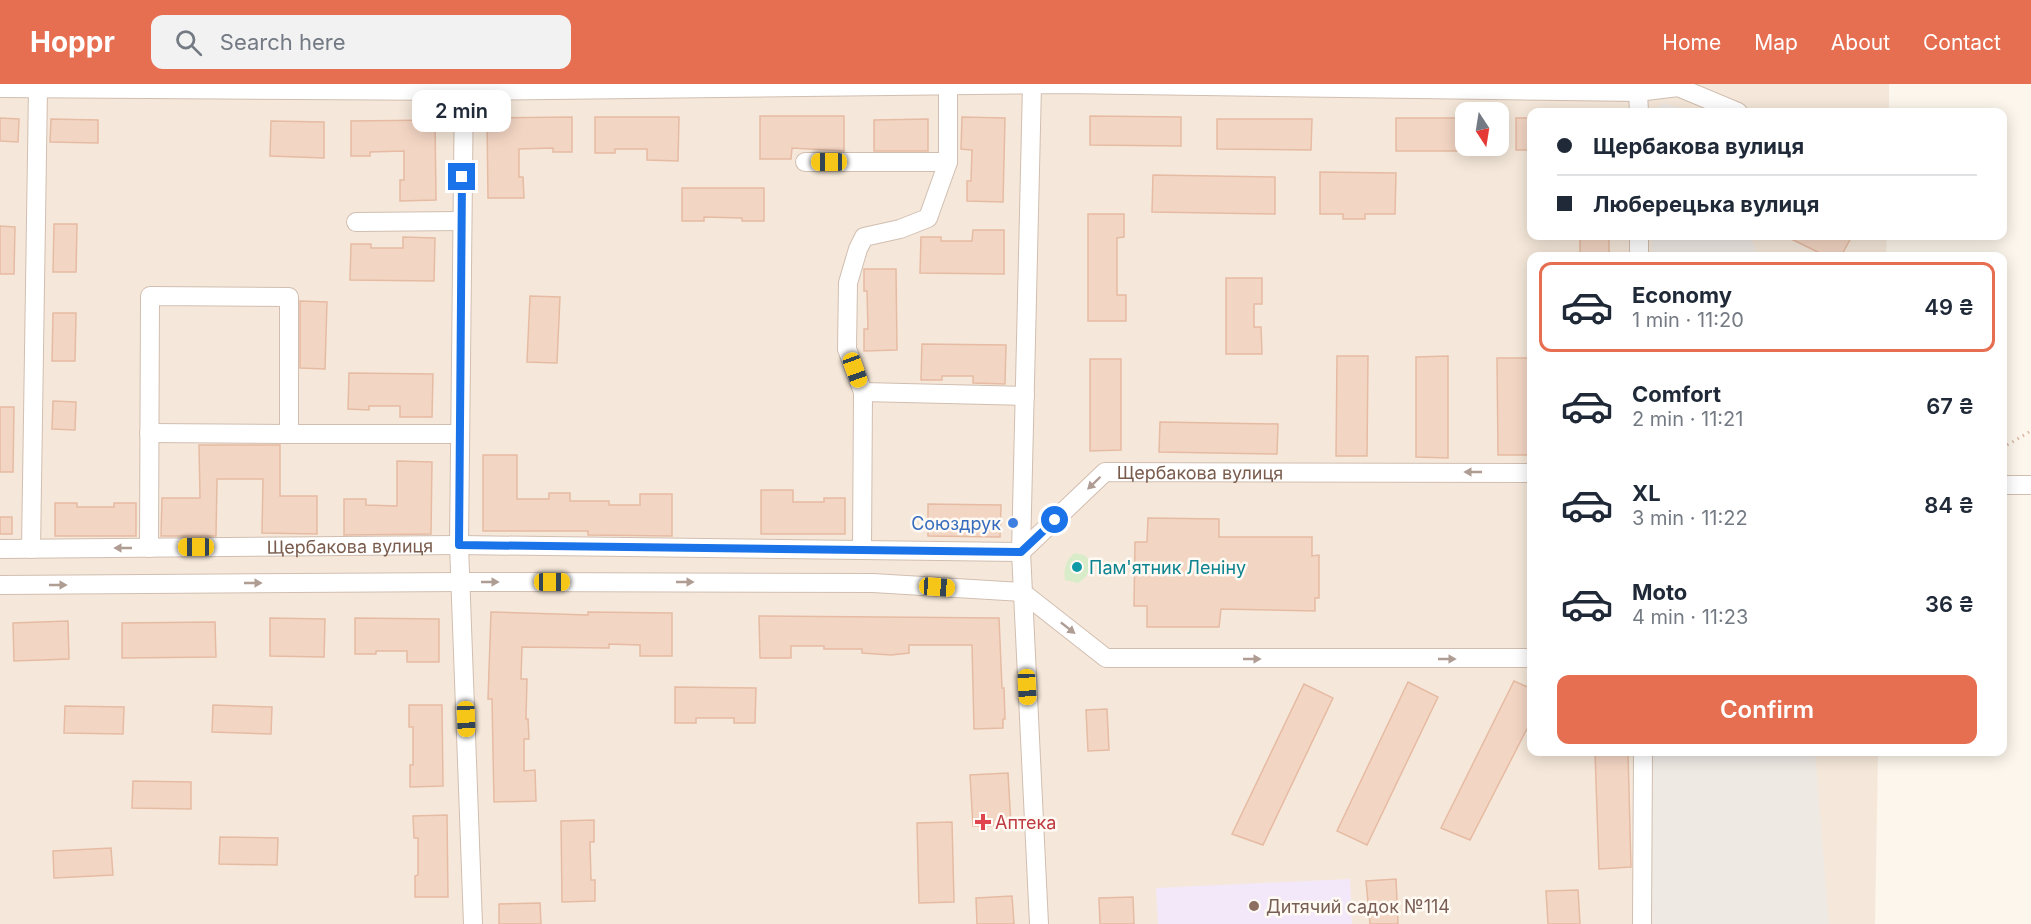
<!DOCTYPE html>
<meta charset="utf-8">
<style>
body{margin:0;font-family:Inter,sans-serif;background:#f2f2f3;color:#1f2937;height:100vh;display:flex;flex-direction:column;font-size:22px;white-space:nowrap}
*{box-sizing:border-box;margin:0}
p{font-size:20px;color:#747a83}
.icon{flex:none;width:33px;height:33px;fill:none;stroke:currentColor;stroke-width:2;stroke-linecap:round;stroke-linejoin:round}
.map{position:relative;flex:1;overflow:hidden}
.sheet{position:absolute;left:1527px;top:168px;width:480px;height:504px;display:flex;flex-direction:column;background:#fff;border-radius:12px;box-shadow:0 3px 15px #0003}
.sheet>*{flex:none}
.guide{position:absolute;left:1527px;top:24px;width:480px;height:132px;border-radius:12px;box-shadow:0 3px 15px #0003;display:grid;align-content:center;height:132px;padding:0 30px;background:#fff}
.needle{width:39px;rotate:168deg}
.buttons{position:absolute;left:1455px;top:18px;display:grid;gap:12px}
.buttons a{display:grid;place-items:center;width:54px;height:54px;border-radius:12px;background:#fff;box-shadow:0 3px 15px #0003;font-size:30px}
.end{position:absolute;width:27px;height:27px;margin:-14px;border:8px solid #1a73e8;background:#fff;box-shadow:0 0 0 3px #fff}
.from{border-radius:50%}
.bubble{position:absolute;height:42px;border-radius:12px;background:#fff;box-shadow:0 3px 15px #0003;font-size:20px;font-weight:600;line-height:42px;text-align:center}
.car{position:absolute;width:18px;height:36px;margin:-18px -9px;border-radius:8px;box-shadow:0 0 4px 2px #0007;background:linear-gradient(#f5c518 24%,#345 0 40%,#f5c518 0 76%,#345 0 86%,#f5c518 0)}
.guide b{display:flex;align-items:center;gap:21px;height:57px;font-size:22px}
.guide b+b{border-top:2px solid #e0e1e3}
.guide i{width:15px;height:15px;background:#1f2937}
ul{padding:10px 0 0;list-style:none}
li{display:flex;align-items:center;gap:18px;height:90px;margin:0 12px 9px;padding:0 18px;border:3px solid transparent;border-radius:12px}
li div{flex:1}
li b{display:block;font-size:22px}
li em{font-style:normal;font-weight:600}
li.active{border-color:#e76f51}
li>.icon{width:54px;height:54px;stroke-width:1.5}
.button{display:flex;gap:12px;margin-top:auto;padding:12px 30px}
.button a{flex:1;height:69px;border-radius:12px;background:#e76f51;color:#fff;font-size:24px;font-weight:600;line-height:69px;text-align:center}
header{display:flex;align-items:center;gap:36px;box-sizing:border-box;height:84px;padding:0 30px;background:#e76f51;color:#fff}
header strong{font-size:28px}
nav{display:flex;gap:33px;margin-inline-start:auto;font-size:21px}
.search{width:420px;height:54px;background:#f2f2f3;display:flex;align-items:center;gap:15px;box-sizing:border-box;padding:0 21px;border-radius:12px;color:#747a83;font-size:22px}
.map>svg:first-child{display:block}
</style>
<header>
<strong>Hoppr</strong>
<div class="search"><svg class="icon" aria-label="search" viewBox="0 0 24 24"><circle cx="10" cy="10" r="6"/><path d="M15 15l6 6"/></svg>Search here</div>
<nav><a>Home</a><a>Map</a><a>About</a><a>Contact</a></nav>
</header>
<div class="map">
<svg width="2031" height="840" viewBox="0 0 2031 840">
<rect width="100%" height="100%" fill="#fdf6ec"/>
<path fill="#f5e8da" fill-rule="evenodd" d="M 0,0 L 1889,0 L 1889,28 L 1532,28 L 1532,152 L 1887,152 L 1886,172 L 1532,172 L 1532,668 L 1878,668 L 1875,840 L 0,840 ZM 1466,28 L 1498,28 L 1498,62 L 1466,62 Z"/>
<path fill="#efe9e4" d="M 1663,19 L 1664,19 L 1693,28 L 1653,28 Z
M 1652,152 L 1751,152 L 1757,172 L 1652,172 Z
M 1652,668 L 1815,668 L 1829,840 L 1649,840 Z"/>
<path fill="#f3e8fa" d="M 1350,795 L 1352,840 L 1158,840 L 1156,804 Z"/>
<path fill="#d8ecc9" d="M 1075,469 L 1084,471 L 1090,476 C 1090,487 1087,494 1078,499 L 1065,496 C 1063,486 1066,475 1075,469 Z"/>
<path fill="#f3d5c3" stroke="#e6bba3" stroke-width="1.5" d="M 760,32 L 844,32 L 844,67 L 792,64 L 791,75 L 760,75 Z
M 1090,32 L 1181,33 L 1181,62 L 1090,61 Z
M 572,33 L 572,68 L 553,68 L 553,64 L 519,65 L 519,93 L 523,93 L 524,114 L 488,114 L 487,34 Z
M 595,33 L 679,33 L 678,77 L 647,76 L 647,65 L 615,65 L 615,69 L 595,69 Z
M 962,33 L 1005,34 L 1003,118 L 967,117 L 967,97 L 971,97 L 972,66 L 961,65 Z
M 0,34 L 19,35 L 18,58 L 0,57 Z
M 1396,34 L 1466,34 L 1466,67 L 1396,67 Z
M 1516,34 L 1532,34 L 1532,66 L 1516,66 Z
M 51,35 L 98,36 L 98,59 L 50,58 Z
M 928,35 L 928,67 L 874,67 L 874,36 Z
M 1217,35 L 1312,35 L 1311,66 L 1217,65 Z
M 435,36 L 436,116 L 400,117 L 400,96 L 404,96 L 404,67 L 370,68 L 370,72 L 351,72 L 351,37 Z
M 271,37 L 324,38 L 324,74 L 270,72 Z
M 1320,88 L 1396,89 L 1395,130 L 1365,130 L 1365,135 L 1343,135 L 1343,130 L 1320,130 Z
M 1153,91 L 1275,93 L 1275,130 L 1152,128 Z
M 682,104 L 764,104 L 764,137 L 742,137 L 742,134 L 704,133 L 704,137 L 682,137 Z
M 1088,130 L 1124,130 L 1124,153 L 1117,154 L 1117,211 L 1126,211 L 1126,237 L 1088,237 Z
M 54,140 L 77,140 L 76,188 L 53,188 Z
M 0,142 L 15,143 L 14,190 L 0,190 Z
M 973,146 L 1004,146 L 1004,190 L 920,189 L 921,153 L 941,153 L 941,157 L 972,157 Z
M 1580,152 L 1609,152 L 1609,172 L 1580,172 Z
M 1785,152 L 1852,152 L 1841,172 L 1826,172 Z
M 403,153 L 435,154 L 434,197 L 350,196 L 351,160 L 371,160 L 371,164 L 403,164 Z
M 864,185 L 896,185 L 897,266 L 864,267 L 864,245 L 868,245 L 867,207 L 864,207 Z
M 1226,194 L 1262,194 L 1262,220 L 1254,220 L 1254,243 L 1261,243 L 1262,270 L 1226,270 Z
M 530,212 L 560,213 L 557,279 L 527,278 Z
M 300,217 L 327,218 L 325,285 L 300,284 Z
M 53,229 L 76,229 L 75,277 L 52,277 Z
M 922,260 L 1006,261 L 1005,300 L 973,299 L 973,292 L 942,292 L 942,296 L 921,296 Z
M 1337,272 L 1368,272 L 1367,372 L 1336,372 Z
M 1448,272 L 1448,374 L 1416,373 L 1416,273 Z
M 1497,274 L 1528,274 L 1529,371 L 1498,371 Z
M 1090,275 L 1121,275 L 1121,366 L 1090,367 Z
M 349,289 L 433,290 L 432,333 L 400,333 L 400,322 L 369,322 L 369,326 L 348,325 Z
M 53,317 L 76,318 L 75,346 L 52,345 Z
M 0,323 L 14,323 L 13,388 L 0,388 Z
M 1160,338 L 1278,340 L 1277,370 L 1159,368 Z
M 199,361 L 280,361 L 280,412 L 317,412 L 317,450 L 262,449 L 263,395 L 217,395 L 216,452 L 161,452 L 162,414 L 200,414 Z
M 483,371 L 517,371 L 517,415 L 549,415 L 549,409 L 570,409 L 570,417 L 609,417 L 609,421 L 640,421 L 640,410 L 672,410 L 672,452 L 588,451 L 588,447 L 483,447 Z
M 397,377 L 432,378 L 431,450 L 344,451 L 344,415 L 366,415 L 366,421 L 397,422 Z
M 761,406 L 793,406 L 793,418 L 824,418 L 824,414 L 845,414 L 845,450 L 761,450 Z
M 55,419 L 77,419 L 77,423 L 114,423 L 114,419 L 136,419 L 136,452 L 55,452 Z
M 928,420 L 1001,421 L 1000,453 L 928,452 Z
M 0,433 L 12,433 L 12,450 L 0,450 Z
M 1148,434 L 1219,435 L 1219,453 L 1312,453 L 1312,472 L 1319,471 L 1319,514 L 1315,514 L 1315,527 L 1221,525 L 1219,543 L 1147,543 L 1147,522 L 1134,522 L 1135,458 L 1147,458 Z
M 491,528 L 588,531 L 588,528 L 672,529 L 672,572 L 640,572 L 640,561 L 609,560 L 609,564 L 522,563 L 521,595 L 527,595 L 526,635 L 528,635 L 529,655 L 524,655 L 524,687 L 535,686 L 536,717 L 494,718 L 492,615 L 488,615 Z
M 759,532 L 999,534 L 1002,604 L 1004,604 L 1005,635 L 1003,635 L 1003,644 L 974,645 L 972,561 L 909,561 L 909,569 L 891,571 L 862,569 L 862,565 L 824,565 L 824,562 L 791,562 L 791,574 L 760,574 Z
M 270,534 L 325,535 L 324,573 L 270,572 Z
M 355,534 L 439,535 L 439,578 L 407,578 L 407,567 L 376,567 L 376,570 L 355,570 Z
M 68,537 L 69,575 L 14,577 L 13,539 Z
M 215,538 L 216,573 L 122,574 L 122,539 Z
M 1514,597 L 1532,605 L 1532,635 L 1470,756 L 1441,744 Z
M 1408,598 L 1438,613 L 1367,761 L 1337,747 Z
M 1304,600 L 1333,614 L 1263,761 L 1232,750 Z
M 675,603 L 756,604 L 755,639 L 734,639 L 734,634 L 696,634 L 696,639 L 675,639 Z
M 213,621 L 272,623 L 271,650 L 212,648 Z
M 409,621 L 442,621 L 443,702 L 410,703 L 410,681 L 413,681 L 413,643 L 409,643 Z
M 65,622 L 124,623 L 123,650 L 64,649 Z
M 1107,625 L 1109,666 L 1088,667 L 1086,626 Z
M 1595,668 L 1628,668 L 1631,783 L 1599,785 Z
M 1008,689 L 1011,741 L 973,742 L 970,691 Z
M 133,697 L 191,698 L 191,725 L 132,724 Z
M 447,731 L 448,813 L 415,813 L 415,792 L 418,791 L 418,754 L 414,754 L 413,732 Z
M 594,736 L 594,758 L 590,758 L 591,796 L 595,796 L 595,817 L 562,818 L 561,737 Z
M 952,738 L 954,818 L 919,819 L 917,739 Z
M 220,753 L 278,754 L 277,781 L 219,780 Z
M 111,764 L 113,791 L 54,794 L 53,767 Z
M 1396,795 L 1398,840 L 1370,840 L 1366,797 Z
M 1578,806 L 1580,840 L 1548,840 L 1546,807 Z
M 1012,812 L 1014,840 L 977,840 L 976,814 Z
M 1133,813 L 1134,840 L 1100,840 L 1099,814 Z
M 540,819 L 541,840 L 499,840 L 499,820 Z"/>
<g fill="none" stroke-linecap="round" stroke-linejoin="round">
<g stroke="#d1beb0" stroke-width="20">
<g id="minor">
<path d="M 464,0 L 459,461 L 473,840"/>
<path d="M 1032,1 L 1021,468 L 1039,840"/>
<path d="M 0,4 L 464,7 L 1063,0 L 1638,8 L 1678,3 L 1738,28"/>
<path d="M 1638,8 L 1639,28"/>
<path d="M 805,78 L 948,78"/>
<path d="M 356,138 L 462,137"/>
<path d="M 1639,152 L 1639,172"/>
<path d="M 863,308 L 1025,312"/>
<path d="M 149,349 L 289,350"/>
<path d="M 2002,401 L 2031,401"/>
<path d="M 149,464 L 150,212 L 289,213 L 289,350 L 460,350"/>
<path id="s1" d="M 0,465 L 459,461 L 1021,468 L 1105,388 L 1532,389"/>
<path d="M 31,465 L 38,4"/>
<path d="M 862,466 L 863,308 L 847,265 L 848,199 L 858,165 L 864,153 L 900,145 L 928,134 L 948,78 L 948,2"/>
<path d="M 0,501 L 461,498 L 873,499 L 1022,508 L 1106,574 L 1532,574"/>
<path d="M 1642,840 L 1643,668"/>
</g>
</g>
<path stroke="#d9b8a5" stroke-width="3" stroke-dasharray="1.5 4.5" stroke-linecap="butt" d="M 2002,364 L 2031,347"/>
<use href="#minor" stroke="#fff" stroke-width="18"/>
</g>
<defs><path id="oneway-solid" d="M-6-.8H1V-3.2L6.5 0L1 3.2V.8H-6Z" transform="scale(1.5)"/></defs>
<g fill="#af9d94">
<use href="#oneway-solid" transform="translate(1473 388) rotate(-180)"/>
<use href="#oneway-solid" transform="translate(1094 399) rotate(136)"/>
<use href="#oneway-solid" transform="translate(123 464) rotate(180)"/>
<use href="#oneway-solid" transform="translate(490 498)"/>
<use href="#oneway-solid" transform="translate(685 498)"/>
<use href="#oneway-solid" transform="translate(253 499)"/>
<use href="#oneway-solid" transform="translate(58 501)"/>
<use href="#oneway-solid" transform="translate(1068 544) rotate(38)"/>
<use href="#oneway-solid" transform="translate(1252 575)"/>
<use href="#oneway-solid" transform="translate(1447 575)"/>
</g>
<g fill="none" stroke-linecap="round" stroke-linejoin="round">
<path stroke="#1a73e8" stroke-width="8" d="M 462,93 L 459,461 L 1021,468 L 1055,436"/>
</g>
<circle fill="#3f7fe0" stroke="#fffaf3" stroke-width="2" cx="1013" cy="439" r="6"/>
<circle fill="#0f9aa8" stroke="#fffaf3" stroke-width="2" cx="1077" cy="483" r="6"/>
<path fill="#e0444e" stroke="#fffaf3" stroke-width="2" d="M980 729h6v6h6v6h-6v6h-6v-6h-6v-6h6z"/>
<circle fill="#8d6e63" stroke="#fffaf3" stroke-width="2" cx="1254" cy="822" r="6"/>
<g text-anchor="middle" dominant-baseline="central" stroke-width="5" stroke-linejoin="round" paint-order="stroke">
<g font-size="18" fill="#7a5c4d" stroke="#fffaf3">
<text stroke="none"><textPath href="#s1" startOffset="1232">Щербакова вулиця</textPath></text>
<text stroke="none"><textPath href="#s1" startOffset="350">Щербакова вулиця</textPath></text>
</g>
<g font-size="18" fill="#366cbe" stroke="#fffaf3" text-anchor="end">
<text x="1001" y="439">Союздрук</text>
</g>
<g font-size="18" fill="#0d838f" stroke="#fffaf3" text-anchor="start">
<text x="1089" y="483">Пам'ятник Леніну</text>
</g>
<g font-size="18" fill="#be3a42" stroke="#fffaf3" text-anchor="start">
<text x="995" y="738">Аптека</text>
</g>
<g font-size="18" fill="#785e54" stroke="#fffaf3" text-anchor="start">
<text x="1266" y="822">Дитячий садок №114</text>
</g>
</g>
</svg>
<div class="buttons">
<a><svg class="needle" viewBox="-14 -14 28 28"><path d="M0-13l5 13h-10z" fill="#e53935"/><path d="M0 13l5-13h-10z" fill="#747a83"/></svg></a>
</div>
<i class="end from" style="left:1055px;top:436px"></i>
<i class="end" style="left:462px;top:93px"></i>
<div class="bubble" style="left:412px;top:6px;width:99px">2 min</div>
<i class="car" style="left:829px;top:78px;rotate:270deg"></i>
<i class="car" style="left:855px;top:286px;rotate:160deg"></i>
<i class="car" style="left:196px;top:463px;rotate:270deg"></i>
<i class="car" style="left:552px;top:498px;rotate:90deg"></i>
<i class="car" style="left:937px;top:503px;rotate:94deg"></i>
<i class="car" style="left:1027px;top:603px;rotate:177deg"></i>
<i class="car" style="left:466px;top:635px;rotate:178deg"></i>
<div class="guide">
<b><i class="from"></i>Щербакова вулиця</b>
<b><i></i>Люберецька вулиця</b>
</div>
<section class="sheet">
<ul>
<li class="active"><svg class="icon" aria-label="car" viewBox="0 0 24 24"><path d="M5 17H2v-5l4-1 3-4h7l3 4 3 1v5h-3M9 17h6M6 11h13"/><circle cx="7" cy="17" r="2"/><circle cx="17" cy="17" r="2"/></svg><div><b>Economy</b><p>1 min · 11:20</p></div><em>49 ₴</em></li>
<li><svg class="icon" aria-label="car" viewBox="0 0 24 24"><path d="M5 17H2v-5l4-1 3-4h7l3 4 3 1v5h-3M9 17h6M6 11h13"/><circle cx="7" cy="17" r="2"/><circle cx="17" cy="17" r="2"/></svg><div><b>Comfort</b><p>2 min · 11:21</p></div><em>67 ₴</em></li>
<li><svg class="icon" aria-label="car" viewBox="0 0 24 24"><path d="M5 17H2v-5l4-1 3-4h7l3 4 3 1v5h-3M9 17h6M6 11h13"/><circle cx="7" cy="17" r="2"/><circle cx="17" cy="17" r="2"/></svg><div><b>XL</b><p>3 min · 11:22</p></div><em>84 ₴</em></li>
<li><svg class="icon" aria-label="car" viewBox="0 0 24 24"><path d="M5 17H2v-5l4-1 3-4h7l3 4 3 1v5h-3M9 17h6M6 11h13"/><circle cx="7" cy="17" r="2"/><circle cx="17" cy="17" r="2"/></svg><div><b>Moto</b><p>4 min · 11:23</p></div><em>36 ₴</em></li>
</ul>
<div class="button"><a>Confirm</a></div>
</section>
</div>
